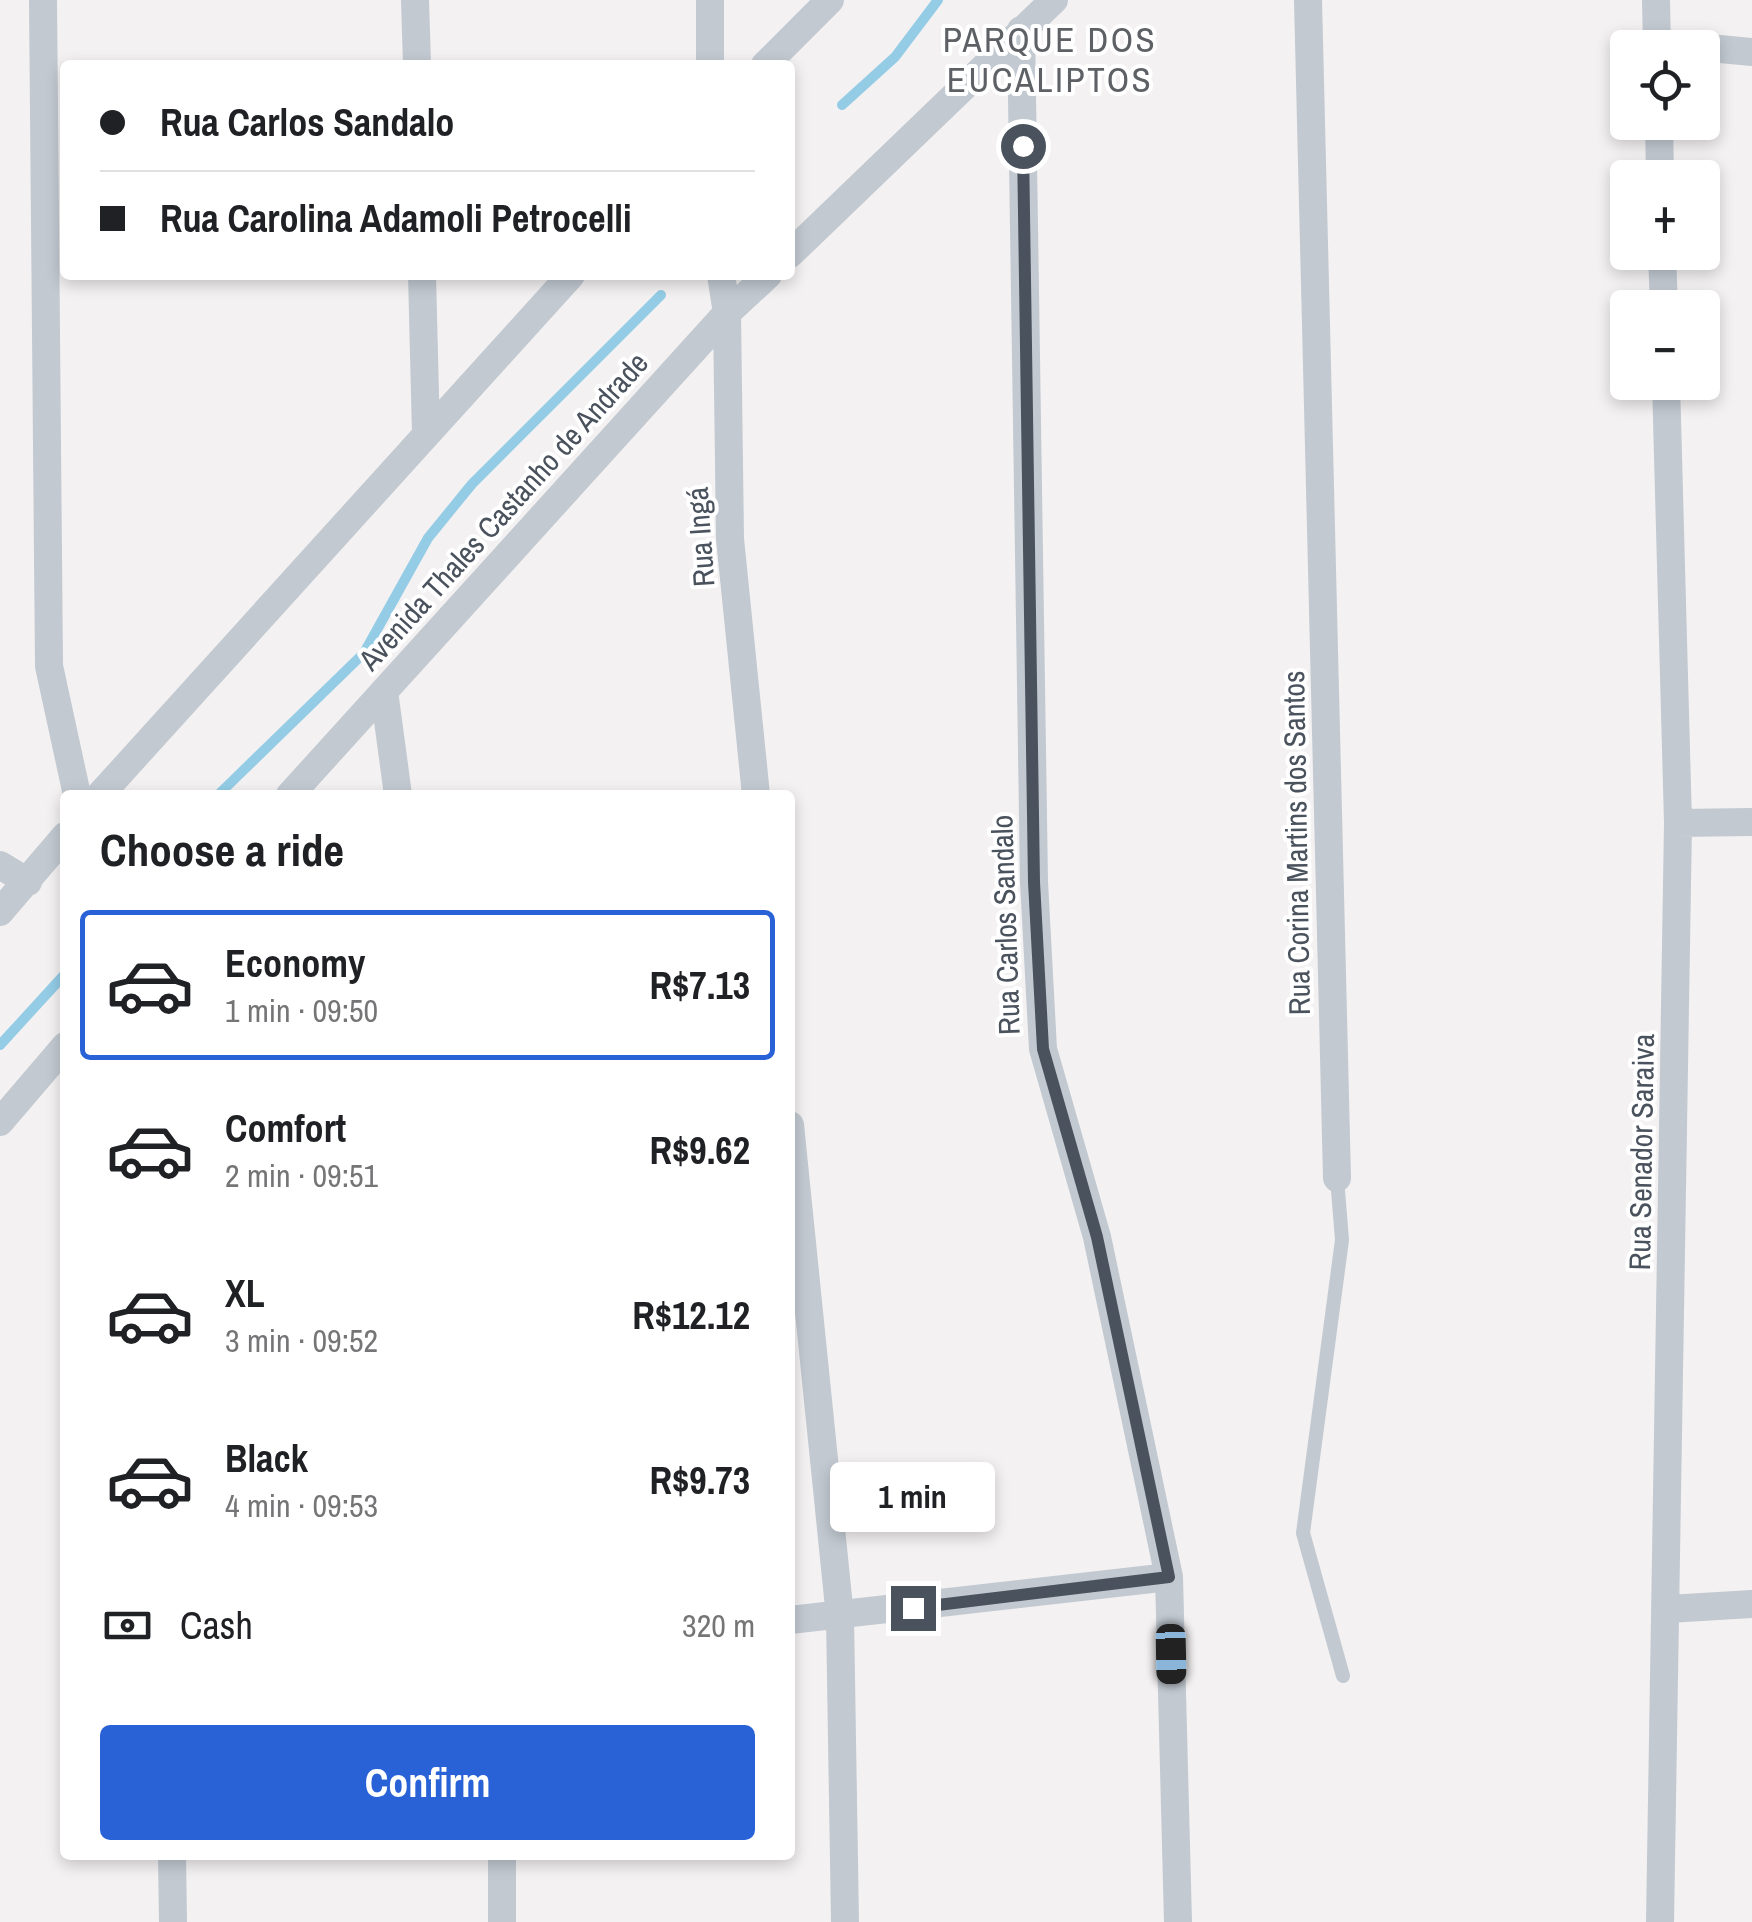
<!DOCTYPE html>
<meta charset="utf-8">
<style>
body{margin:0;font-family:"Archivo Narrow",sans-serif;background:#f2f2f2;color:#202124;height:100vh;display:flex;flex-direction:column;font-size:38px;white-space:nowrap}
*{box-sizing:border-box;margin:0}
p{font-size:32px;color:#757577}
.icon{flex:none;width:55px;height:55px;fill:none;stroke:currentColor;stroke-width:2;stroke-linecap:round;stroke-linejoin:round}
.map{position:relative;flex:1;overflow:hidden}
.details{position:absolute;left:60px;top:790px;width:735px;height:1070px;display:flex;flex-direction:column;background:#fff;border-radius:10px;box-shadow:0 5px 15px #0003}
.details>*{flex:none}
.top-card{position:absolute;left:60px;top:60px;width:735px;height:220px;border-radius:10px;box-shadow:0 5px 15px #0003;display:grid;align-content:center;height:220px;padding:0 40px;background:#fff}
.fabs{position:absolute;left:1610px;top:30px;display:grid;gap:20px}
.fabs a{display:grid;place-items:center;width:110px;height:110px;border-radius:10px;background:#fff;box-shadow:0 5px 15px #0003;font-size:50px}
.end{position:absolute;width:45px;height:45px;margin:-22px;border:12px solid #4a525d;background:#fff;box-shadow:0 0 0 5px #fff}
.from{border-radius:50%}
.bubble{position:absolute;height:70px;border-radius:10px;background:#fff;box-shadow:0 5px 15px #0003;font-size:32px;font-weight:800;line-height:70px;text-align:center}
.car{position:absolute;width:30px;height:60px;margin:-30px -15px;border-radius:12px;box-shadow:0 0 8px 2px #0007;background:linear-gradient(#222 24%,#8ab4d8 0 40%,#222 0 76%,#8ab4d8 0 86%,#222 0)}
.top-card b{display:flex;align-items:center;gap:35px;height:95px;font-size:38px}
.top-card b+b{border-top:2px solid #e0e0e0}
.top-card i{width:25px;height:25px;background:#202124}
ul{padding:0;list-style:none}
li{display:flex;align-items:center;gap:30px;height:150px;margin:0 20px 15px;padding:0 20px;border:5px solid transparent;border-radius:10px}
li div{flex:1}
li b{display:block;font-size:38px}
li em{font-style:normal;font-weight:800}
li.on{border-color:#2862d6}
li>.icon{width:90px;height:90px;stroke-width:1.5}
h2{padding:0 40px;font-size:45px;line-height:120px}
.pay{display:flex;align-items:center;gap:25px;height:110px;padding:0 40px;font-size:38px}
.pay p{margin-inline-start:auto}
.action{display:flex;gap:20px;margin-top:auto;padding:20px 40px}
.action a{flex:1;height:115px;border-radius:10px;background:#2862d6;color:#fff;font-size:40px;font-weight:800;line-height:115px;text-align:center}
.map>svg:first-child{display:block}
</style>
<div class="map">
<svg width="1752" height="1922" viewBox="0 0 1752 1922">
<rect width="100%" height="100%" fill="#f3f1f1"/>
<g fill="none" stroke-linecap="round" stroke-linejoin="round">
<path stroke="#94cce6" stroke-width="10" d="M 842,105 L 895,57 L 938,0
M 218,795 L 364,653 L 428,538 L 472,484 L 661,295
M 0,1045 L 65,974"/>
<path stroke="#c2c9d1" stroke-width="14" d="M 1337,1178 L 1342,1240 L 1303,1533 L 1343,1676"/>
<path stroke="#c2c9d1" stroke-width="28" d="M 43,0 L 49,666 L 77,795
M 415,0 L 417,65
M 1308,0 L 1337,1178
M 1656,0 L 1657,48
M 1021,30 L 1034,882 L 1043,1049 L 1097,1237 L 1169,1577 L 1178,1922
M 1657,43 L 1752,52
M 710,65 L 710,0
M 765,65 L 830,0
M 1659,122 L 1660,178
M 1662,252 L 1664,308
M 790,254 L 1054,0
M 422,275 L 426,434
M 721,275 L 727,313 L 730,539 L 756,795
M 384,691 L 398,795
M 100,795 L 571,275
M 290,795 L 727,313 L 768,275
M 1678,823 L 1752,822
M 0,865 L 28,882
M 0,912 L 65,836
M 0,1122 L 65,1046
M 790,1125 L 840,1617 L 845,1922
M 1668,1609 L 1752,1604
M 790,1620 L 1169,1577
M 172,1855 L 173,1922
M 502,1855 L 502,1922
M 1660,1922 L 1678,823 L 1666,382"/>
</g>
<g fill="none" stroke-linecap="round" stroke-linejoin="round">
<path stroke="#4a525d" stroke-width="12" d="M 913,1608 L 1169,1577 L 1097,1237 L 1043,1049 L 1034,882 L 1023,146"/>
</g>
<g text-anchor="middle" dominant-baseline="central" stroke-width="8" stroke-linejoin="round" paint-order="stroke">
<g font-size="30" fill="#4a525d" stroke="#fff">
<text transform="translate(503 511) rotate(-48)">Avenida Thales Castanho de Andrade</text>
<text transform="translate(700 537) rotate(-94)">Rua Ingá</text>
<text transform="translate(1296 843) rotate(-91)">Rua Corina Martins dos Santos</text>
<text transform="translate(1005 925) rotate(-92)">Rua Carlos Sandalo</text>
<text transform="translate(1641 1152) rotate(-89)">Rua Senador Saraiva</text>
</g>
<g font-size="35" letter-spacing="2.5" fill="#5d6065" stroke="#fff">
<text x="1050" y="39">PARQUE DOS<tspan x="1050" dy="40">EUCALIPTOS</tspan></text>
</g>
</g>
</svg>
<div class="fabs">
<a><svg class="icon" aria-label="locate" viewBox="0 0 24 24"><circle cx="12" cy="12" r="6"/><path d="M12 2v4M12 18v4M2 12h4M18 12h4"/></svg></a>
<a>+</a>
<a>−</a>
</div>
<i class="end from" style="left:1023px;top:146px"></i>
<i class="end" style="left:913px;top:1608px"></i>
<div class="bubble" style="left:830px;top:1462px;width:165px">1 min</div>
<i class="car" style="left:1171px;top:1654px;rotate:179deg"></i>
<div class="top-card">
<b><i class="from"></i>Rua Carlos Sandalo</b>
<b><i></i>Rua Carolina Adamoli Petrocelli</b>
</div>
<section class="details">
<h2>Choose a ride</h2>
<ul>
<li class="on"><svg class="icon" aria-label="car" viewBox="0 0 24 24"><path d="M5 17H2v-5l4-1 3-4h7l3 4 3 1v5h-3M9 17h6M6 11h13"/><circle cx="7" cy="17" r="2"/><circle cx="17" cy="17" r="2"/></svg><div><b>Economy</b><p>1 min · 09:50</p></div><em>R$7.13</em></li>
<li><svg class="icon" aria-label="car" viewBox="0 0 24 24"><path d="M5 17H2v-5l4-1 3-4h7l3 4 3 1v5h-3M9 17h6M6 11h13"/><circle cx="7" cy="17" r="2"/><circle cx="17" cy="17" r="2"/></svg><div><b>Comfort</b><p>2 min · 09:51</p></div><em>R$9.62</em></li>
<li><svg class="icon" aria-label="car" viewBox="0 0 24 24"><path d="M5 17H2v-5l4-1 3-4h7l3 4 3 1v5h-3M9 17h6M6 11h13"/><circle cx="7" cy="17" r="2"/><circle cx="17" cy="17" r="2"/></svg><div><b>XL</b><p>3 min · 09:52</p></div><em>R$12.12</em></li>
<li><svg class="icon" aria-label="car" viewBox="0 0 24 24"><path d="M5 17H2v-5l4-1 3-4h7l3 4 3 1v5h-3M9 17h6M6 11h13"/><circle cx="7" cy="17" r="2"/><circle cx="17" cy="17" r="2"/></svg><div><b>Black</b><p>4 min · 09:53</p></div><em>R$9.73</em></li>
</ul>
<div class="pay"><svg class="icon" aria-label="cash" viewBox="0 0 24 24"><path d="M3 7h18v10H3z"/><circle cx="12" cy="12" r="2"/></svg>Cash<p>320 m</p></div>
<div class="action"><a>Confirm</a></div>
</section>
</div>
